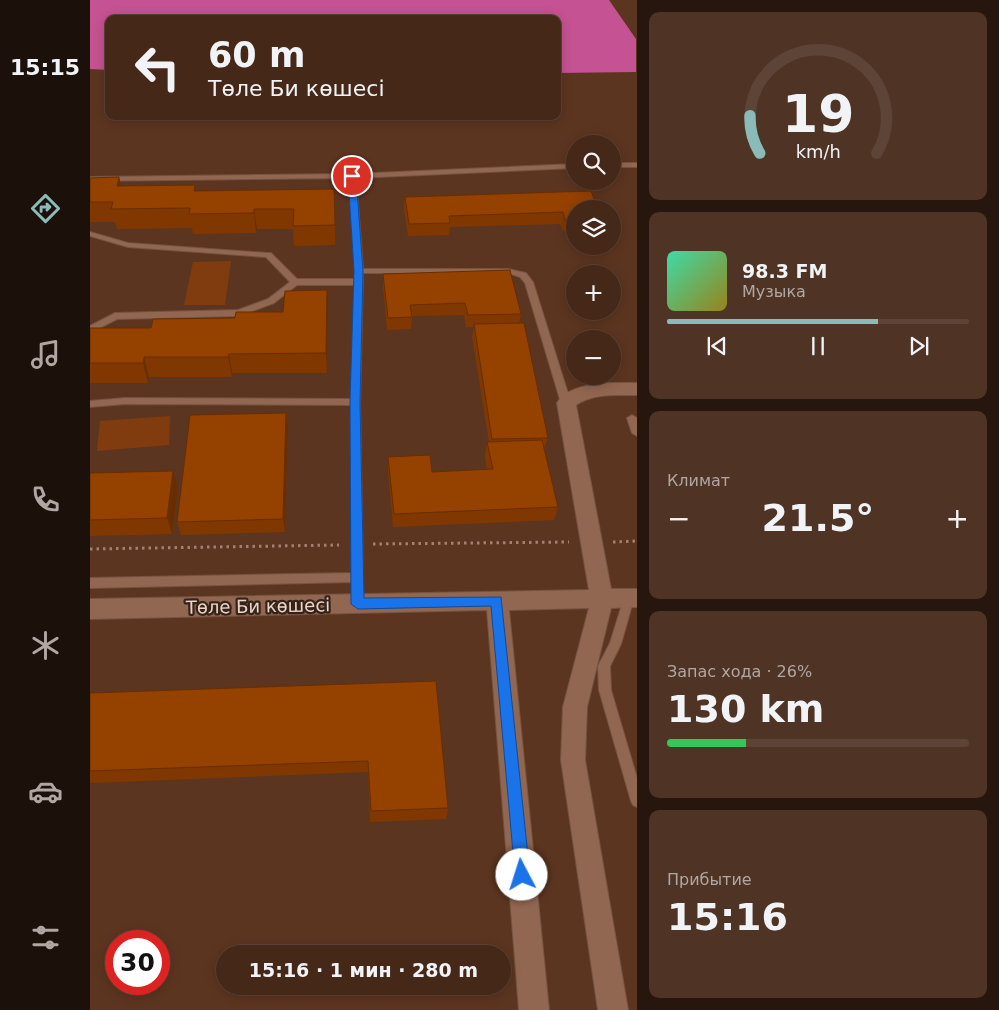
<!DOCTYPE html>
<html lang="ru">
<head>
<meta charset="utf-8">
<style>
	:root { --surface:#452818; --page:#4f3425; --text:#f1f3f6; --muted:#b0a6a2; --line:#5d4437; --accent:#8bbbb9 }
	body { margin:0; font-family:"DejaVu Sans",sans-serif; background:var(--page); color:var(--text); height:100vh; display:flex; flex-direction:column; font-size:19px; white-space:nowrap }
	* { box-sizing:border-box; margin:0 }
	p { font-size:16px; color:var(--muted) }
	.icon { flex:none; width:28px; height:28px; fill:none; stroke:currentColor; stroke-width:2; stroke-linecap:round; stroke-linejoin:round }
	.map { position:relative; flex:1; overflow:hidden }
	.sheet { display:flex; flex-direction:column; gap:12px; padding:12px; background:#26160d; width:362px }
	.sheet>* { flex:none }
	.guide { position:absolute; left:15px; top:15px; width:456px; height:105px; border-radius:10px; box-shadow:0 2px 12px #0003,0 0 0 1px var(--line); background:#452818; color:var(--text); overflow:hidden }
	.tools { position:absolute; left:476px; top:135px; display:grid; gap:10px }
	.tools a { display:grid; place-items:center; width:55px; height:55px; border-radius:50%; background:var(--surface); box-shadow:0 2px 12px #0003,0 0 0 1px var(--line); font-size:25px }
	.speed { position:absolute; left:15px; top:930px; display:flex; gap:10px; font-size:25px; font-weight:700; text-align:center }
	.speed>* { display:grid; place-content:center; width:65px; height:65px; border-radius:50%; background:var(--surface); box-shadow:0 2px 12px #0003,0 0 0 1px var(--line); line-height:1 }
	.speed .limit { border:8px solid #d22; background:#fff; color:#111 }
	.pin { position:absolute; display:grid; place-items:center; width:42px; height:42px; color:#fff; margin:-21px; border:2px solid #fff; border-radius:50%; box-shadow:0 1px 5px #0007 }
	.me { position:absolute; width:55px; margin:-28px; rotate:355deg; stroke-linejoin:round; filter:drop-shadow(0 0 4px #0008) }
	.turn { display:flex; align-items:center; gap:18px; height:105px; padding:0 20px; font-size:22px }
	.turn .icon { width:65px; height:65px; stroke-width:2.5 }
	.turn b { display:block; font-size:35px; line-height:42px }
	.big { font-size:38px; font-weight:800; line-height:1.1 }
	.sheet .widget { flex:1; display:flex; flex-direction:column; justify-content:center; gap:8px; min-width:0; padding:0 18px; border-radius:10px; background:var(--page) }
	.sheet .dial { align-items:center; gap:0 }
	.dial svg { height:130px; overflow:visible; fill:none; stroke:var(--line); stroke-width:7; stroke-linecap:round; text-anchor:middle }
	.dial text { fill:var(--text); stroke:none }
	.song { display:flex; align-items:center; gap:15px }
	.cover { width:60px; height:60px; border-radius:8px; background:linear-gradient(135deg,hsl(160 70% 55%),hsl(50 70% 35%)) }
	.played { height:5px; border-radius:2px; background:linear-gradient(90deg,var(--accent) 70%,var(--line) 70%) }
	.keys { display:flex; justify-content:space-around; direction:ltr }
	.heat { display:flex; justify-content:space-between; align-items:center; font-size:28px; direction:ltr }
	.charge { height:8px; border-radius:4px; background:linear-gradient(90deg,#34c759 26%,var(--line) 0) }
	.trip { position:absolute; left:126px; top:945px; width:295px; height:50px; border-radius:25px; background:var(--surface); box-shadow:0 2px 12px #0003,0 0 0 1px var(--line); font-weight:800; line-height:50px; text-align:center }
	main { display:flex; flex:1; min-height:0 }
	.dock { display:flex; flex-direction:column; width:90px; justify-content:space-around; align-items:center; background:#1c100a; color:var(--muted) }
	.dock .icon { width:35px; height:35px }
	.dock .selected { color:var(--accent) }
	.dock b { font-size:22px; color:var(--text) }
	.map>svg:first-child { display:block }
</style>
</head>
<body>
<main>
<nav class="dock">
<b>15:15</b>
<svg class="icon selected" aria-label="directions" viewBox="0 0 24 24"><path d="M12 3l9 9-9 9-9-9zM9 14v-3h6M13 9l2 2-2 2"/></svg>
<svg class="icon" aria-label="music" viewBox="0 0 24 24"><path d="M9 18V5l10-2v13"/><circle cx="6" cy="18" r="3"/><circle cx="16" cy="16" r="3"/></svg>
<svg class="icon" aria-label="phone" viewBox="0 0 24 24"><path d="M5 4h4l2 5-3 2q2 4 5 5l2-3 5 2v4C11 20 4 13 5 4z"/></svg>
<svg class="icon" aria-label="climate" viewBox="0 0 24 24"><path d="M12 3v18M4 7l16 10M4 17L20 7"/></svg>
<svg class="icon" aria-label="car" viewBox="0 0 24 24"><path d="M5 17H2v-5l4-1 3-4h7l3 4 3 1v5h-3M9 17h6M6 11h13"/><circle cx="7" cy="17" r="2"/><circle cx="17" cy="17" r="2"/></svg>
<svg class="icon" aria-label="filters" viewBox="0 0 24 24"><path d="M4 7h16M4 17h16"/><circle cx="9" cy="7" r="2"/><circle cx="15" cy="17" r="2"/></svg>
</nav>
<div class="map">
<svg width="547" height="1010" viewBox="0 0 547 1010">
	<rect width="100%" height="100%" fill="#5c3520"/>
	<path fill="#803c0f" d="M141,261l-6,44h-41l9,-43z
		M80,416l-1,29 -72,6 3,-30z"/>
	<path fill="#c55292" d="M0,0h519l27,39v33l-78,1v-54h-449v51l-19,-1z"/>
	<g fill="none" stroke-linecap="round" stroke-linejoin="round">
		<g stroke="#745340" stroke-width="2">
			<path id="lane" d="M522,163h25v4h-25z
				M485,164v4l-219,10 7,91h145l18,4 7,9 38,121 -5,3 -5,-3 -36,-120 -5,-6 -12,-4h-145l-3,129 3,175v27l-1,3 -4,2 -4,-2 -1,-3 -1,-22 -262,6v-10l262,-5 -1,-168 -226,-1 -35,3v-6l35,-3 226,1 4,-114h-58l-23,18 -35,13 -122,3 -27,14v-7l25,-13 123,-3 30,-11 22,-17 -24,-25 -138,-10 -38,-11v-4l38,11 140,10h3l26,26h58v-8l-6,-93 -259,3v-4l262,-3z
				M542,415l5,3v18l-5,-3 -5,-15z
				M539,593l4,2 1,3 -13,46 -11,22 1,24 26,88v29l-4,-2 -2,-4 -32,-111 -1,-24 12,-23 14,-45 1,-3z"/>
		</g>
		<g stroke="#745340" stroke-width="2">
			<path id="street" d="M519,383h28v12c-21,0 -44,-2 -61,10l35,184h26v18l-26,1 -24,99 -2,53 43,250h-30l-37,-250 2,-53 26,-99 -80,2 40,400h-30l-32,-400 -397,9v-20l499,-9 -32,-187c9,-16 35,-19 52,-20z"/>
		</g>
		<path stroke="#a28171" stroke-width="3" stroke-dasharray="2.5 4" stroke-linecap="butt" d="M523,542l24,-1
			M283,544l196,-2
			M0,549l249,-4"/>
		<use href="#lane" fill="#926751" fill-rule="evenodd"/>
		<use href="#street" fill="#926751" fill-rule="evenodd"/>
	</g>
	<path fill="#803800" d="M29,177l2,9 75,5 139,18v36l-41,1 -1,-17h-36l-1,4 -63,1 -1,-6 -75,1 -2,-7h-25v-44z
		M315,197l170,12v22h-12l-3,-7 -110,3 -1,8 -41,1 -4,-28z
		M293,274l138,40 -2,10 29,114 -4,11 14,58 -4,13 -161,7 -5,-57v-13l44,15 55,-2 -2,-14 2,-14h2l-17,-106 2,-9h-8l-2,-12 -52,1 -1,13 -24,1 -4,-44z
		M238,310l-1,63h-95v4h-83l-1,6h-58v-55h61l84,-10 48,-6z
		M196,413l2,14 -3,105 -104,3 -4,-13z
		M0,473l88,14 -6,47 -82,2z
		M346,681l12,127 -2,11 -76,3 -2,-50 -278,11v-90z"/>
	<path fill="#682e00" d="M29,177l5,20 -7,-11z
		M164,209l3,20 -1,4 -2,-20z
		M237,290l1,20 -1,63 -1,-20z
		M139,354l3,19v4l-4,-20z
		M54,357l5,20 -1,6 -5,-20z
		M196,413l2,14 -3,105 -2,-13z
		M83,471l5,16 -6,47 -5,-16z"/>
	<path fill="#954100" stroke="#682e00" d="M29,177l-2,9 78,-1 -1,6 140,-2 1,36 -42,1 1,-17h-40v4l-65,1 1,-6 -79,1 2,-7h-23v-24z
		M501,191l7,18h-23v10l-10,1 -2,-8 -114,4 1,7 -41,1 -4,-27z
		M420,270l11,44 -53,1 -3,-12 -55,2 2,12 -24,1 -5,-44z
		M237,290l-1,63 -97,1 -1,3h-84l-1,6h-53v-35h61l2,-9 82,-1 1,-6h47l2,-21z
		M434,323l24,115 -56,1 -18,-115z
		M196,413l-3,106 -106,3 13,-107z
		M452,440l16,67 -164,7 -6,-57 42,-2 2,17 61,-3 -6,-27z
		M83,471l-6,47 -77,2v-47z
		M346,681l12,127 -77,3 -3,-50 -278,10v-78z"/>
	<path fill="#1a73e8" stroke="#114b97" d="M262,173l4,3 7,95 -3,131 4,196 137,-1 29,278 -2,6 -6,2 -5,-2 -2,-6 -24,-269 -133,3 -7,-5 -1,-202 4,-131 -6,-95z"/>
	<g text-anchor="middle" dominant-baseline="central" stroke-width="4.5" stroke-linejoin="round" paint-order="stroke">
		<g font-size="18" fill="#edd4c8" stroke="#352319">
			<text transform="translate(168 606) rotate(-1)">Төле Би көшесі</text>
		</g>
	</g>
</svg>
<div class="tools">
<a><svg class="icon" aria-label="search" viewBox="0 0 24 24"><circle cx="10" cy="10" r="6"/><path d="M15 15l6 6"/></svg></a>
<a><svg class="icon" aria-label="layers" viewBox="0 0 24 24"><path d="M12 4l9 5-9 5-9-5zM3 14l9 5 9-5"/></svg></a>
<a>+</a>
<a>−</a>
</div>
<div class="speed"><div class="limit">30</div></div>
<div class="pin" style="left:262px;top:176px;background:#d93025"><svg class="icon" aria-label="arrive" viewBox="0 0 24 24"><path d="M6 21V4h12l-3 4 3 4H6"/></svg></div>
<svg class="me" style="left:432px;top:875px" viewBox="-20 -20 40 40"><circle r="19" fill="#fff"/><path d="M0-13L10 11 0 6-10 11z" fill="#1a73e8"/></svg>
<div class="trip">15:16 · 1 мин · 280 m</div>
<div class="guide">
<div class="turn"><svg class="icon" aria-label="left" viewBox="0 0 24 24"><path d="M17 20v-9H6M10 6l-5 5 5 5"/></svg><div><b>60 m</b>Төле Би көшесі</div></div>
</div>
</div>
<section class="sheet">
<div class="widget dial"><svg viewBox="0 0 100 80">
<path d="M14 69A42 42 0 1 1 86 69"/>
<path d="M14 69A42 42 0 0 1 8 46" stroke="#8bbbb9"/>
<text x="50" y="56" font-size="32" font-weight="700">19</text>
<text x="50" y="72" font-size="11">km/h</text>
</svg></div>
<div class="widget">
<div class="song"><i class="cover"></i><div><b>98.3 FM</b><p>Музыка</p></div></div>
<div class="played"></div>
<div class="keys"><svg class="icon" aria-label="previous" viewBox="0 0 24 24"><path d="M18 5L8 12l10 7zM5 5v14"/></svg><svg class="icon" aria-label="pause" viewBox="0 0 24 24"><path d="M8 5v14M16 5v14"/></svg><svg class="icon" aria-label="next" viewBox="0 0 24 24"><path d="M6 5l10 7-10 7zM19 5v14"/></svg></div>
</div>
<div class="widget"><p>Климат</p>
<div class="heat"><a>−</a><b class="big">21.5°</b><a>+</a></div>
</div>
<div class="widget"><p>Запас хода · 26%</p><b class="big">130 km</b><div class="charge"></div></div>
<div class="widget"><p>Прибытие</p><b class="big">15:16</b></div>
</section>
</main>
</body>
</html>
